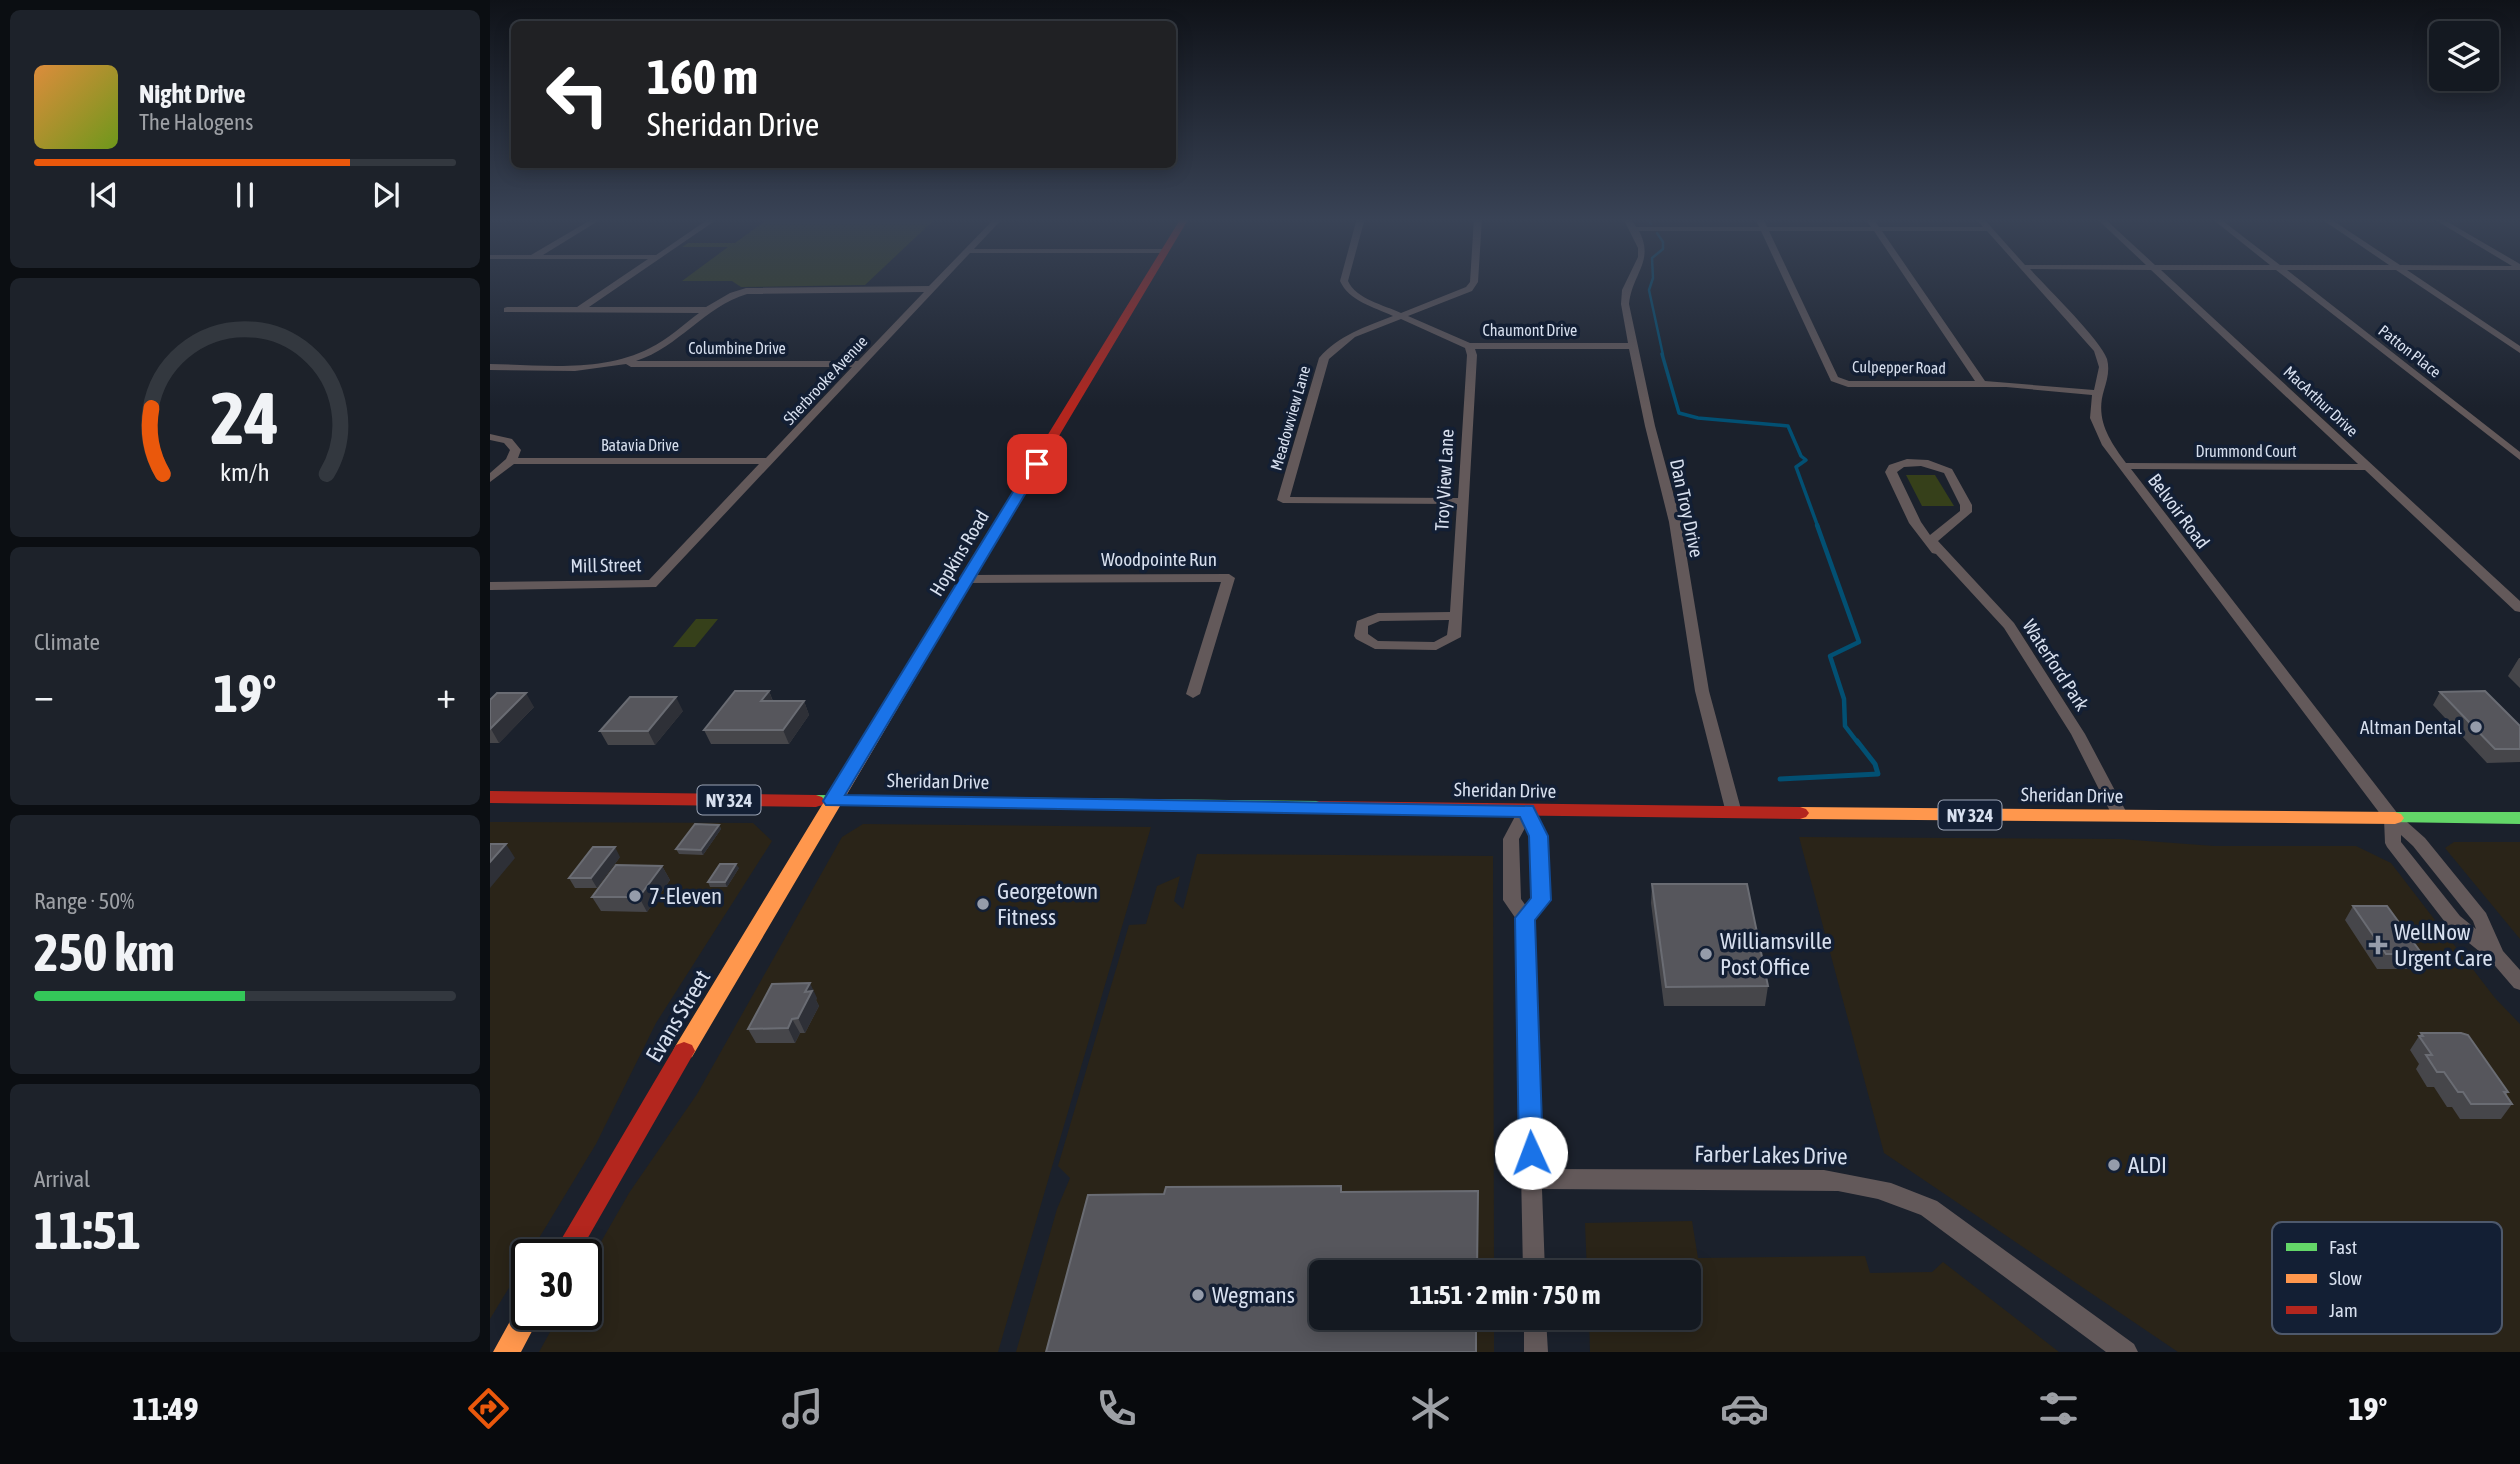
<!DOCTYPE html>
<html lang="en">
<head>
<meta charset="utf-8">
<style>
	:root { --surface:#141921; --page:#1d222a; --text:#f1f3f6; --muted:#9da0a5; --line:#33383f; --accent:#ea580c }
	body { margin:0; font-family:"Asap Condensed",sans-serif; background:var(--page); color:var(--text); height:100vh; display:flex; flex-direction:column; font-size:26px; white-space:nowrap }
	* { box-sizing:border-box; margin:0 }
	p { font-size:23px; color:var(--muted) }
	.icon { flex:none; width:38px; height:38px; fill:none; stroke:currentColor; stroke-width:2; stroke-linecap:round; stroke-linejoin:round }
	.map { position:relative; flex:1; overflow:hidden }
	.details { display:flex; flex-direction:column; gap:10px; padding:10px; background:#0b0e12; width:490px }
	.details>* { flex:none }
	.banner { position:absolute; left:21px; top:21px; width:665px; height:147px; border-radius:10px; box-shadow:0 4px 18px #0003,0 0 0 2px var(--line); background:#202124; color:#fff; overflow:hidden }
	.controls { position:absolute; left:1939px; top:21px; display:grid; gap:14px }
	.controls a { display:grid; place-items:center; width:70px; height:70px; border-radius:10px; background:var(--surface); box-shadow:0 4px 18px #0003,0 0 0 2px var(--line); font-size:35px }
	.speed { position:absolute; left:21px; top:1239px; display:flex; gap:14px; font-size:35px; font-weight:700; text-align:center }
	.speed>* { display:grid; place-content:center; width:91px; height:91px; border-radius:50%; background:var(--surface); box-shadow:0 4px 18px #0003,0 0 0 2px var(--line); line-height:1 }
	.speed .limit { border:4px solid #111; border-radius:10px; background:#fff; color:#111 }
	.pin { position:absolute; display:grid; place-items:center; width:60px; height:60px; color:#fff; margin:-30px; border-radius:14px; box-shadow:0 4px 10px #0006 }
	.me { position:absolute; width:77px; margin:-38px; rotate:358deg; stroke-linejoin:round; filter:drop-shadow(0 0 5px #0008) }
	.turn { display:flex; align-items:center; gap:24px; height:147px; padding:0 21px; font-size:32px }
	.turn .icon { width:91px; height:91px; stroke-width:2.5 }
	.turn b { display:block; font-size:49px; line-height:60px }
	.big { font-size:52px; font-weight:700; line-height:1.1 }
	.details .tile { flex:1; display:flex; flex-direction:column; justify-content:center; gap:10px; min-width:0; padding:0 24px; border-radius:10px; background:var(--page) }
	.details .dial { align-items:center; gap:0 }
	.dial svg { height:182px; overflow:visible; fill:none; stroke:var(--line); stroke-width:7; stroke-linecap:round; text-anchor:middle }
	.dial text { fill:var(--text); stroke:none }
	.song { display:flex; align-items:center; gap:21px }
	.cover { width:84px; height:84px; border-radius:10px; background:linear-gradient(135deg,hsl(30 70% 55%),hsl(80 70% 35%)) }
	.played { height:7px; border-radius:4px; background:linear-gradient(90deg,var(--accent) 75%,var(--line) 75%) }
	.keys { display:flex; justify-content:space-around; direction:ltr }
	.heat { display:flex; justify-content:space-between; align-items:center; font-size:38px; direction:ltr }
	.charge { height:10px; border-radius:5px; background:linear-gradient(90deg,#34c759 50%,var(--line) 0) }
	.trip { position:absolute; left:819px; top:1260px; width:392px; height:70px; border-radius:10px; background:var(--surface); box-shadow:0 4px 18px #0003,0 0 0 2px var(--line); font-weight:700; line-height:70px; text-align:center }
	.tab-bar { display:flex; height:112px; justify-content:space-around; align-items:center; background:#080a0d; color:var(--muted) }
	.tab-bar .icon { width:49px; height:49px }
	.tab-bar .selected { color:var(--accent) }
	.tab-bar b { font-size:32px; color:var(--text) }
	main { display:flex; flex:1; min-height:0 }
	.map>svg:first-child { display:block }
</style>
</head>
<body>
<main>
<section class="details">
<div class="tile">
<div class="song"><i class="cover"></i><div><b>Night Drive</b><p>The Halogens</p></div></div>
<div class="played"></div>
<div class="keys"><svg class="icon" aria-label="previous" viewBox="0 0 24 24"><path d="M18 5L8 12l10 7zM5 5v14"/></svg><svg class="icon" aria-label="pause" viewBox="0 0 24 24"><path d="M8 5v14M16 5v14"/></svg><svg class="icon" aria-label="next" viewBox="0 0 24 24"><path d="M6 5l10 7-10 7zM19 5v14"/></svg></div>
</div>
<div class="tile dial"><svg viewBox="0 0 100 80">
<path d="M14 69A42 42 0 1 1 86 69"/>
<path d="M14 69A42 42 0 0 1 9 40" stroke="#ea580c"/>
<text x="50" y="56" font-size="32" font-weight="700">24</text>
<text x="50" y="72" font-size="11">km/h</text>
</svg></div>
<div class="tile"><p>Climate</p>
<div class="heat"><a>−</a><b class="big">19°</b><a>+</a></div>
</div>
<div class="tile"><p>Range · 50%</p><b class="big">250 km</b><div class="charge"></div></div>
<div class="tile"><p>Arrival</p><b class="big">11:51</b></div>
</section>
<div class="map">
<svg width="2030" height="1352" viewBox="0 0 2030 1352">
	<rect width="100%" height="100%" fill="#1b212c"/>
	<path fill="#2a2418" d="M0,822l263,1 19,18 -116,182 -60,121 -106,175z
		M373,824l288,3 -153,525h-459l21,-38h26v-46l43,-75 68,-99 145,-257z
		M1309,837l321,2 94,7h142l35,17 104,135 25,26v328h-342l-294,-199z
		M1964,842h66v97l-75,-91z
		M707,854l296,2 1,416h-173v46h173v34h-478l41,-143 13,-31 -12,-12 71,-241 17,-1 11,-38 23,-10 -6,25 9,8z
		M1202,1221l6,37 167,-2 5,17 62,-1 11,-10 116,90h-469l-1,-34h100v-46h-102l-2,-49z"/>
	<path fill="#36401a" d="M279,218h167l-71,67 -124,2 -9,-6h-50l46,-34h-46l6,-4h47z
		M1416,475h29l19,31h-32z
		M206,619h22l-23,28h-22z"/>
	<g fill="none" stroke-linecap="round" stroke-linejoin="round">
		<path stroke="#025073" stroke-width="2.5" d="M1158,218l3,6
			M1167,233l6,9v7l-11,9 1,20 -4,12 14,65"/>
		<path stroke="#025073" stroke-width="3.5" d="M1172,354l17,59 19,5 90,8 13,30 5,4 -10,7 22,60"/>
		<path stroke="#025073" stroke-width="4.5" d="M1327,525l42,117 -29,14 14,43 1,27 13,17"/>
		<path stroke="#025073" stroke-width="5" d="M1290,779l98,-5 -3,-10 -18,-23"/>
		<path fill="#63595a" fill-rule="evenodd" d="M104,218h9l-60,37h113l54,-37h9l-130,89h117l24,-14 16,-5 183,-2 66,-68h8l-29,31h191l4,2 -4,2h-195l-314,334 -166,3v-8l159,-2 110,-116h-245l-24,18v-9l16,-14 4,-9 -6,-7 -14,-3v-6l22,5 9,11 -3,8h248l86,-91h-221l-5,-3 -51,7 -85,-1v-6c53,1 111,9 160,-16 18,-9 33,-23 49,-35l-195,-1v-4l3,-1h70l71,-48h-158v-4h41zM434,292l-66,69h-222c43,-14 68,-54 111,-67z
			M867,218h8l-17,63c8,18 36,24 53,32l65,-26 4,-5 4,-64h8l-4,64 -6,9 -64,25 62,27h158l-7,-39 1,-14 16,-33v-9l-15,-30h8l5,9h123l-4,-9h8l4,9h104l-6,-9h8l6,9h104l-8,-9h8l42,47h121l-50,-47h8l51,47h115l-59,-47h8l61,47h109l-69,-47h9l71,47 112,1 -80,-48h9l79,46v6h-113l113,76v7l-124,-83h-109l233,182v8l-244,-190h-115l359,331v11l-5,-1 -150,-141 -234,-1 267,345 27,24 61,75 17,38 17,19v20l-6,-2 -24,-28 -42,-34 -61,-79 -2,-4 -1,-24 -282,-374 -12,-27 2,-23 -86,-8h-158l-17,-6 -70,-150h-122c16,30 -7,43 -10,73l26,122 26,96 28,169 33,122 -2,4h-12l-2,-4 -31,-122 -26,-169 -24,-96 -16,-77h-154l2,6 -16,282 -25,13 -61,-1 -19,-10 -2,-3 3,-15 21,-8 72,-1 7,-108 -174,-1 -6,-3 42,-142c20,-23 46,-31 74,-42 -19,-9 -44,-15 -53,-35zM1279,231h105l101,150h-126l-11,-4zM1392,231h105l107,120 5,16 -5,23 -109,-9zM1540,269l121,1 207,194 -232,-1c-17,-23 -31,-44 -22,-73 3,-10 6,-20 3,-31 -7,-20 -60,-71 -77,-90zM911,319l64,29 2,7 -9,143 -168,-1 39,-138 26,-22zM959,620l-2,15 -13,7 -56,-1 -10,-7v-8l12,-5zM1911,835l12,11 60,75 3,8 -16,-13 -59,-74z
			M1417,459l21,1 24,9 20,36v7l-34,29 76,82 71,111 44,83 -2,4h-12l-44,-87 -67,-106 -68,-74 -4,-1 -23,-30 -24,-51 4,-7zM1431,466l23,7 16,32v6l-30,24 -9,-13 -24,-50 7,-5z
			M739,574l6,4 -35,116 -7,4 -7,-4 35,-112 -254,1 -6,-4 6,-4z
			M1036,806l6,1 15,29 3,64 -16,20 8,249 282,1 67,13 46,18 197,143 4,8h-32l-185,-137 -43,-16 -40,-8 -296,-2 3,83h-22l-7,-353 -13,-19v-61l17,-32zM1036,826l5,10 1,62 -6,8 -5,-7 -2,-60z
			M1034,1318h22l2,34h-24z"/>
		<path fill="#63d668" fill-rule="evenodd" d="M326,795l503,6 6,2 3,4 -3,4 -6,2 -509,-8 -3,-4 3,-4z
			M1905,812h125v12l-131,-2 -3,-4 3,-4z"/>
		<path fill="#ff974d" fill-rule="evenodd" d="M491,551l7,4 -296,502 -8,3 -8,-3 -3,-6 3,-6 298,-490z
			M1310,807l595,5 6,2 3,4 -3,4 -6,2 -595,-5 -6,-2 -3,-4 3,-4z
			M37,1302v12h14l-20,38h-28l26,-47z"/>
		<path fill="#b3261e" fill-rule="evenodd" d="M691,218h8l-201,337 -2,3h-10l-2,-3z
			M0,791l326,4 6,2 3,4 -3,4 -6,2 -326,-4z
			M829,801l481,6 6,2 3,4 -3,4 -6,2 -481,-6 -6,-2 -3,-4 3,-4z
			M194,1042l8,3 3,6 -117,204h-26l124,-210z"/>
	</g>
	<path fill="#46464a" d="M2029,658h1v30l-12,-12z
		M279,691l4,10h31l5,14 -20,29h-78l-7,-14z
		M1950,692l80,34v36l-33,1 -54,-58z
		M0,700l44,7 -35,36h-9z
		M193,711l-28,34h-47l-8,-14z
		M229,825l2,4 -18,26 -24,-1 -3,-5z
		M130,857l-23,31h-22l-6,-10z
		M172,866l8,14 -23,32 -46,-1 -9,-14z
		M249,868l-12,19h-17l-2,-5z
		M1162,884l116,102 -3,20h-101l-13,-103z
		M1863,906l69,48 -9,15h-36l-32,-49z
		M327,998l-1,2 3,6 -14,27h-5l-5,10h-39l-8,-14z
		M1931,1033l87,59 -2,3 6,9 -11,15h-41l-8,-12h-5l-13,-20h-7l-11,-18 3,-5 -9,-14z"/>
	<path fill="#2e3037" d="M279,691l5,14 -13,-4z
		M36,693l8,14 -35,36 -8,-14z
		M186,697l7,14 -28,34 -7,-14z
		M314,701l5,14 -20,29 -6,-14z
		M229,825l2,4 -18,26 -2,-5z
		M16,844l9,14 -25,30v-26z
		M125,847l5,10 -23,31 -6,-10z
		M246,864l3,4 -12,19 -2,-5z
		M172,866l8,14 -23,32 -8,-15z
		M320,983l7,15 -1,2 3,6 -14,27 -7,-15 7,-26z
		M302,1019l8,14 -5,10 -7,-15z"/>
	<path fill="#56565c" stroke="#6a6c73" stroke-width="2" d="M245,691h34l-8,10h43l-21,29h-79z
		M1995,691l35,35v23h-25l-55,-57z
		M7,693h29l-36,36v-29z
		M140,697h46l-28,34h-48z
		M205,824l24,1 -18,25 -25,-1z
		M0,844h16l-16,18z
		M103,847h22l-24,31h-22z
		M230,864h16l-11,18h-17z
		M126,865l46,1 -23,31h-47z
		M1162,884h95l21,102 -102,1z
		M1863,906h34l35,48h-36z
		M320,983l-5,9 7,-1 -14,27 -6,1 -4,9 -40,1 24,-45z
		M1931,1033h40l7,2 40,57h-4l8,12h-41l-8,-12h-5l-14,-20h-7l-11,-17h6l-13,-19h4z
		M851,1186v6l137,-1 -1,81h-156v46h155v34h-430l42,-157 76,-1 2,-7z"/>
	<linearGradient id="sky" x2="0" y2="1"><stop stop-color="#0f1218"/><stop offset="0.54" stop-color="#394356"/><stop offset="1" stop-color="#394356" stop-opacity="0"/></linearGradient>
	<rect width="2030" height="407" fill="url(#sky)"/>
	<path fill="#1a73e8" stroke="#114b97" stroke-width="2" d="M547,460l6,4 -198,331 688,11 15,30 3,64 -16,20 8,233 -4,7 -8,4 -8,-4 -4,-7 -4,-235 16,-20 -2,-62 -9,-19 -694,-12 -3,-4 207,-337z"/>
	<g fill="#959caa" stroke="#131f34" stroke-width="2.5">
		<circle cx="1986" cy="727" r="7"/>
		<circle cx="145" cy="896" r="7"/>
		<circle cx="493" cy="904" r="7"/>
		<path d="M1884.5 934.5h7v7h7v7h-7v7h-7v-7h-7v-7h7z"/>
		<circle cx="1216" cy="954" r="7"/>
		<circle cx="1624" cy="1165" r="7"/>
		<circle cx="708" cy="1295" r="7"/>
	</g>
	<g text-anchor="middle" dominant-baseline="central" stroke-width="7" stroke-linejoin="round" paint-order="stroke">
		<g font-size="16" fill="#d7dfee" stroke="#131f34">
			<text x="1040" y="330">Chaumont Drive</text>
			<text x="247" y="348">Columbine Drive</text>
			<text transform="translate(1920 351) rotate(38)">Patton Place</text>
			<text transform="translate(1409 367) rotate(1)">Culpepper Road</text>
			<text transform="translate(335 380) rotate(-47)">Sherbrooke Avenue</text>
			<text transform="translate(1831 401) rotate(43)">MacArthur Drive</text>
			<text transform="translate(800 418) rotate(-74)">Meadowview Lane</text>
			<text x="150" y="445">Batavia Drive</text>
			<text x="1756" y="451">Drummond Court</text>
		</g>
		<g fill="#131f34" stroke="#9ca5b6" stroke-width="2">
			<rect x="207.5" y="785.5" width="63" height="29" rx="5"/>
			<rect x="1448.5" y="800.5" width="63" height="29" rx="5"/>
		</g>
		<g font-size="18" font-weight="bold" fill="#d7dfee">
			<text x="239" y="800">NY 324</text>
			<text x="1480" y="815">NY 324</text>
		</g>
		<g font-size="19" fill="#d7dfee" stroke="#131f34">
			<text transform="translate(954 480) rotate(-87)">Troy View Lane</text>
			<text transform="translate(1197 508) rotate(78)">Dan Troy Drive</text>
			<text transform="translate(1689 511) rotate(53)">Belvoir Road</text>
			<text transform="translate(469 553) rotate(-59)">Hopkins Road</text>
			<text x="669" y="559">Woodpointe Run</text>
			<text transform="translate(116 565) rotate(-1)">Mill Street</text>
			<text transform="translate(1566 665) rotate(57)">Waterford Park</text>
			<text transform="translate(448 781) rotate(1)">Sheridan Drive</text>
			<text transform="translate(1015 790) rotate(1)">Sheridan Drive</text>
			<text transform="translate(1582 795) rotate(1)">Sheridan Drive</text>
		</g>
		<g font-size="19" fill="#d7dfee" stroke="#131f34" text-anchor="end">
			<text x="1972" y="727">Altman Dental</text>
		</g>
		<g font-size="23" fill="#d7dfee" stroke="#131f34" text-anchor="start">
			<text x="507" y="891">Georgetown<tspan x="507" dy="26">Fitness</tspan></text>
			<text x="159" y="896">7-Eleven</text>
			<text x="1904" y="932">WellNow<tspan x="1904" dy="26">Urgent Care</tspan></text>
			<text x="1230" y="941">Williamsville<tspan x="1230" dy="26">Post Office</tspan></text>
			<text x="1638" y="1165">ALDI</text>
			<text x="722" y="1295">Wegmans</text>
		</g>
		<g font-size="23" fill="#d7dfee" stroke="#131f34">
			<text transform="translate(188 1016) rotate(-59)">Evans Street</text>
			<text transform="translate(1281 1155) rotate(1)">Farber Lakes Drive</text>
		</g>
	</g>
	<rect x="1782" y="1222" width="230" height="112" rx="10" fill="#131f34" stroke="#4e596c" stroke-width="2"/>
	<rect x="1796" y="1243" width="31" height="8" fill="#63d668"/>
	<rect x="1796" y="1274" width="31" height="9" fill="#ff974d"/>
	<rect x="1796" y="1306" width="31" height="8" fill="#b3261e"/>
	<g font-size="19" fill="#d7dfee">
		<text x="1839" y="1254">Fast</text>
		<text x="1839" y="1285">Slow</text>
		<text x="1839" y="1317">Jam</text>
	</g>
</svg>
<div class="controls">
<a><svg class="icon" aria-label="layers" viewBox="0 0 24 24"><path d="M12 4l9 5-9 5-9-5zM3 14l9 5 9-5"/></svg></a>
</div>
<div class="speed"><div class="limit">30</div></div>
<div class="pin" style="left:547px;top:464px;background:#d93025"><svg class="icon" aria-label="arrive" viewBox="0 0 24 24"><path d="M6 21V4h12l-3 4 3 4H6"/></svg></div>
<svg class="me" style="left:1041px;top:1153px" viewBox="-20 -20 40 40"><circle r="19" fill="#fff"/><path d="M0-13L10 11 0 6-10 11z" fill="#1a73e8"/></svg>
<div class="trip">11:51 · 2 min · 750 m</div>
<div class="banner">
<div class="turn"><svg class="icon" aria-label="left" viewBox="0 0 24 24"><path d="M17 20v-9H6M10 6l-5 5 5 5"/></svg><div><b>160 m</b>Sheridan Drive</div></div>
</div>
</div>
</main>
<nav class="tab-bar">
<b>11:49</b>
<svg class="icon selected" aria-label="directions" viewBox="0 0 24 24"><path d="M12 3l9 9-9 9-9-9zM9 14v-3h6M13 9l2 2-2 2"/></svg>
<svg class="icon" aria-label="music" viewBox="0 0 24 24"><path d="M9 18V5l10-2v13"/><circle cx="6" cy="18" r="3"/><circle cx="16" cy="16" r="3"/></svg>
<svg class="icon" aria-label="phone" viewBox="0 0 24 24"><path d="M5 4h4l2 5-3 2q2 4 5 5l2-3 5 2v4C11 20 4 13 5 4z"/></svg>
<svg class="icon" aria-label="climate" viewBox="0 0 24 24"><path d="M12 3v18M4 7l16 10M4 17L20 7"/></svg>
<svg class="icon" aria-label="car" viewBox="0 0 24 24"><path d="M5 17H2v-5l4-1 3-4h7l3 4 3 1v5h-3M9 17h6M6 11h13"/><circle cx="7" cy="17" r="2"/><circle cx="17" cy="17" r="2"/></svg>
<svg class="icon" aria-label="filters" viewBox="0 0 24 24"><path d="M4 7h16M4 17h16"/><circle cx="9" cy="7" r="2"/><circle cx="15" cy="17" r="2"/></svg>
<b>19°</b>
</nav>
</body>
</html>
